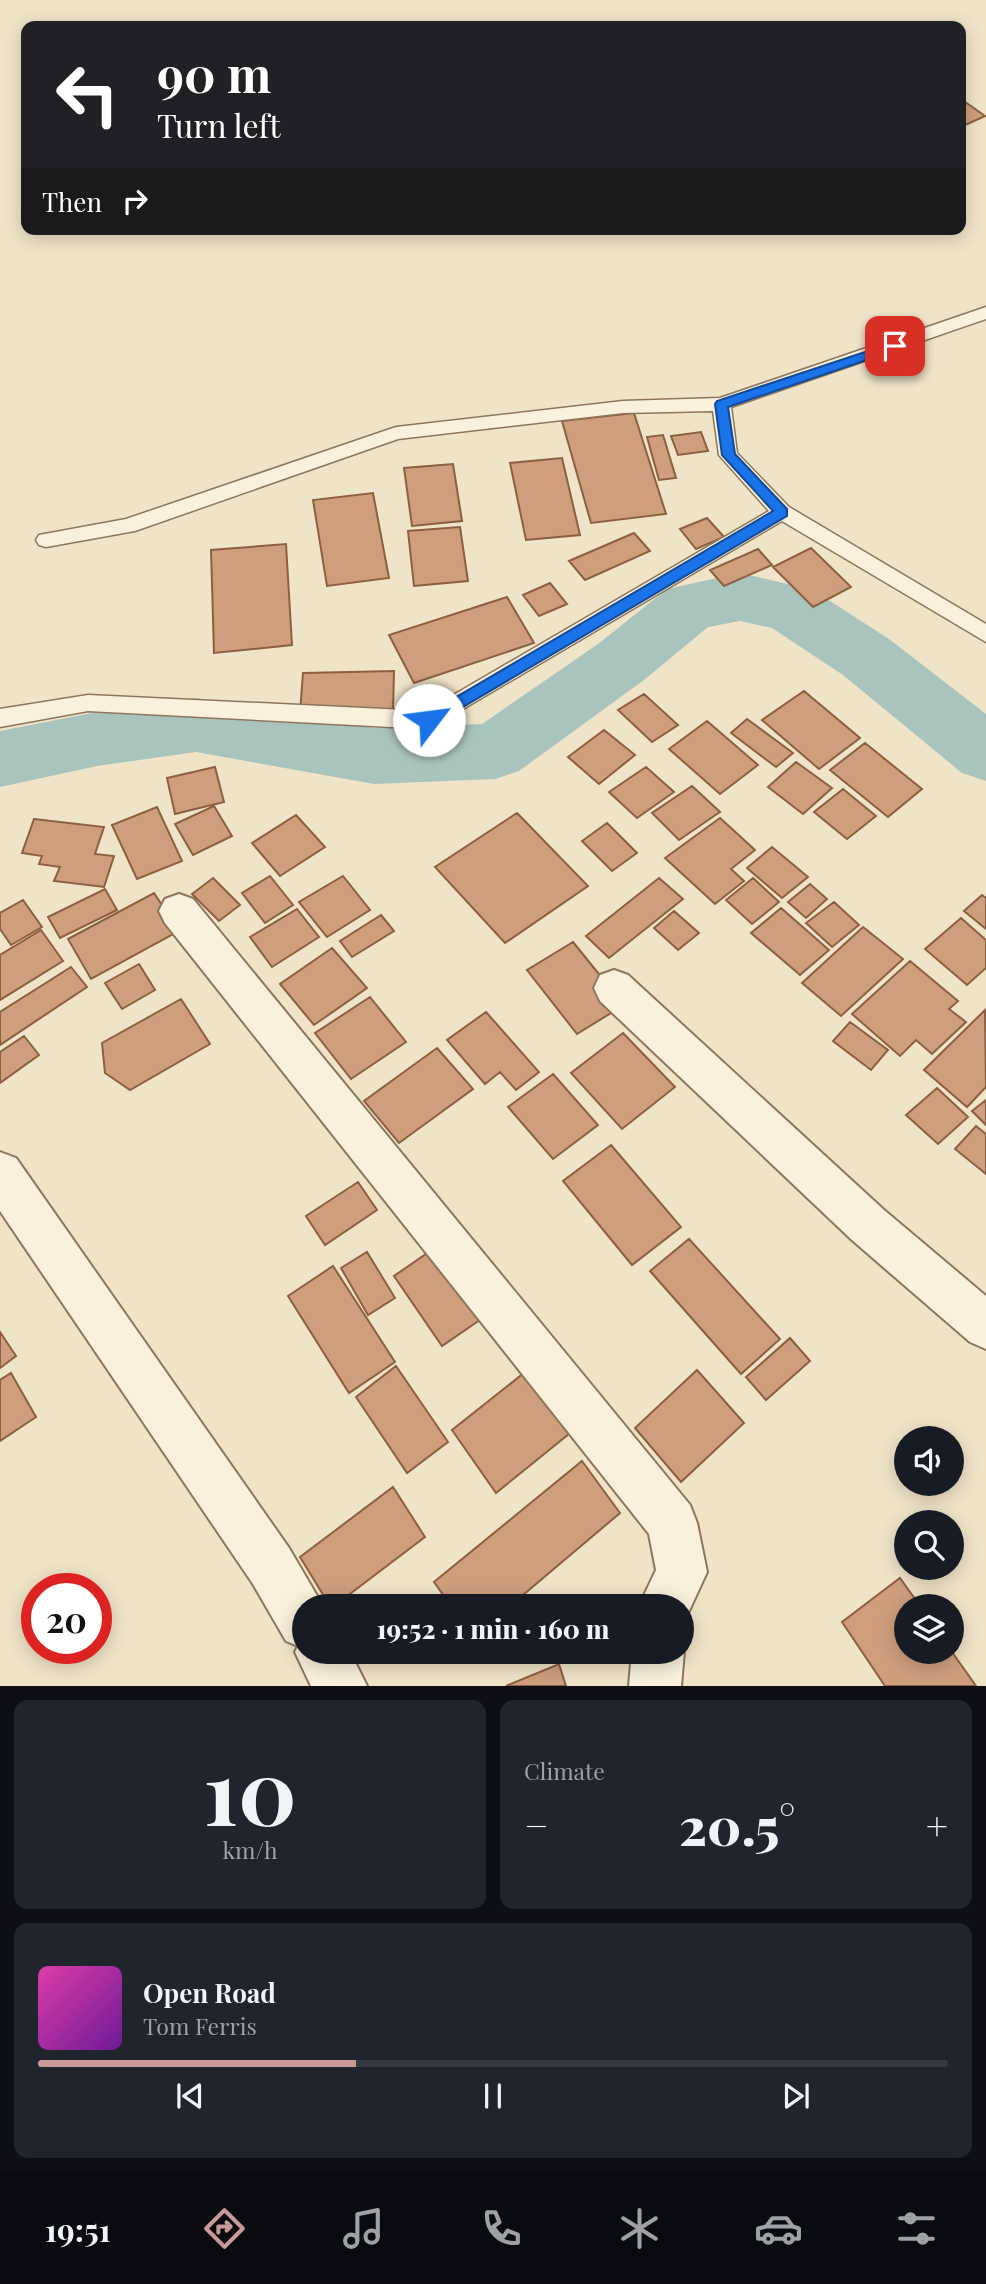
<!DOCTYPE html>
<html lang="en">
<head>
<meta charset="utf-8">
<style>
	:root { --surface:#171b24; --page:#20242c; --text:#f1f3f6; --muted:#9ea1a6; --line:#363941; --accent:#cc999b }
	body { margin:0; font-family:"Playfair Display",serif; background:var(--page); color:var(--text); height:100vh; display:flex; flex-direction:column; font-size:26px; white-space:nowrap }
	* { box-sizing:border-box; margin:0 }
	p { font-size:23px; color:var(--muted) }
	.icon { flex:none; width:38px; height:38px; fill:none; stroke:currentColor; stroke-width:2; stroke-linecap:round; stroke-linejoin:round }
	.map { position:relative; height:1686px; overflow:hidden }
	.panel { display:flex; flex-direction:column; gap:14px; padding:14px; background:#0d0f14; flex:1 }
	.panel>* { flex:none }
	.hud { position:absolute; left:21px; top:21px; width:945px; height:214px; border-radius:14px; box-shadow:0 4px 18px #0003; background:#202124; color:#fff; overflow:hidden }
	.fabs { position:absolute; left:894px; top:1426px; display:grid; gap:14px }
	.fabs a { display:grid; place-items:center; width:70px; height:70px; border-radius:50%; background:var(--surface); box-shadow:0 4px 18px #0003; font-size:35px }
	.speed { position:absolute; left:21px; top:1573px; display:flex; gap:14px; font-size:35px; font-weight:700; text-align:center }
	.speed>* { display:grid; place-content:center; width:91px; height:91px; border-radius:50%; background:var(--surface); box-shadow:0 4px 18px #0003; line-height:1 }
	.speed .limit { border:10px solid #d22; background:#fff; color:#111 }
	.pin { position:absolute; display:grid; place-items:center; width:60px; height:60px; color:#fff; margin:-30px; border-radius:14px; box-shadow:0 4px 10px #0006 }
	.me { position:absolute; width:77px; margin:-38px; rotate:60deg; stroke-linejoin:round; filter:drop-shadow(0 0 5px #0008) }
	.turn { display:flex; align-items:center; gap:24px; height:147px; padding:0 21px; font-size:32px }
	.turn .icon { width:91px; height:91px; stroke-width:2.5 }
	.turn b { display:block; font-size:49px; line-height:60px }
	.then { display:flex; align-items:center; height:66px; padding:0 21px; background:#0003; gap:14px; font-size:26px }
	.big { font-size:52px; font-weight:800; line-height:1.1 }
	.panel .widget { flex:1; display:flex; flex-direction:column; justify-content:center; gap:10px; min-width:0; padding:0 24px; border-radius:14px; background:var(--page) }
	.panel .dial { align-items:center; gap:0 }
	.dial b { font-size:91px; line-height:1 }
	.song { display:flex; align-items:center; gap:21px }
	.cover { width:84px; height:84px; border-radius:10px; background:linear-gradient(135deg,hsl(320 70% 55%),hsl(280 70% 35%)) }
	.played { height:7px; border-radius:4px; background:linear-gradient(90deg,var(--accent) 35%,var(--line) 35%) }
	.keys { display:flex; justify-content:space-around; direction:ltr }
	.heat { display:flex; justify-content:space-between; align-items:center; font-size:38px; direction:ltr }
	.panel .tiles { flex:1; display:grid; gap:14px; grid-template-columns:1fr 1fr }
	.widget:last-child { grid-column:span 2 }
	.trip { position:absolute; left:292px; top:1594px; width:402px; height:70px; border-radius:35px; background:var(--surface); box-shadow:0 4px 18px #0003; font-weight:800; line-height:70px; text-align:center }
	.dock { display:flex; height:112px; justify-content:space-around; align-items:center; background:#090b0e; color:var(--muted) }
	.dock .icon { width:49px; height:49px }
	.dock .selected { color:var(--accent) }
	.dock b { font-size:32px; color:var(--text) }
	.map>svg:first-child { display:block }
</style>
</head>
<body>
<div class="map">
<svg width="986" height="1686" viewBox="0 0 986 1686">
	<rect width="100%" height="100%" fill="#f0e4c8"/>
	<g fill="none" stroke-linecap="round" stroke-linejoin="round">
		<path fill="#a9c4bc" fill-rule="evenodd" d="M740,573l73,17 76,49 97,75v67l-24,-8 -119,-98 -71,-47 -32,-7 -32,6 -64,53 -125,91 -24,8 -121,5 -178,-32 -99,14 -97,21v-56l97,-19 99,-14 178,30 108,-4 116,-80 69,-55z"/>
	</g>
	<path fill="#cf9f7d" stroke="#8d5f41" stroke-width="2" d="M961,99l24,17 -24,11z
		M634,413l32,101 -75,9 -29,-102z
		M701,432l7,19 -30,4 -7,-19z
		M663,435l13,43 -17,2 -12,-43z
		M562,458l18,77 -54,5 -16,-77z
		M453,464l9,57 -50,5 -8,-58z
		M373,493l16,85 -62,8 -14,-86z
		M707,518l17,19 -28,12 -16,-20z
		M460,527l8,54 -54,5 -6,-55z
		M634,533l16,18 -65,29 -16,-19z
		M286,544l6,101 -78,8 -3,-103z
		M811,548l40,39 -38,20 -40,-40z
		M758,549l14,16 -48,21 -14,-16z
		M550,583l17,21 -28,12 -16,-21z
		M507,597l27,46 -120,40 -25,-48z
		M394,671l-1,41 -93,1 3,-40z
		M804,691l56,47 -41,31 -57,-49z
		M644,694l34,31 -26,17 -34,-32z
		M747,719l46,34 -17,14 -45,-34z
		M707,721l51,44 -38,29 -51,-45z
		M604,730l31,25 -36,29 -31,-27z
		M865,743l57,46 -34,28 -58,-47z
		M796,762l36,26 -29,26 -35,-27z
		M215,767l9,35 -49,12 -8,-36z
		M646,767l28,25 -37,26 -28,-26z
		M692,786l28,26 -41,28 -27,-27z
		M843,789l33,27 -29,23 -33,-27z
		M214,806l18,30 -39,19 -18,-31z
		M157,807l25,54 -45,18 -25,-54z
		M517,813l71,73 -83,57 -70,-76z
		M296,815l29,32 -45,29 -28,-33z
		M720,818l35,32 -24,19 13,12 -29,23 -50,-46z
		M34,819l70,8 -9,27 19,2 -10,31 -50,-6 6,-14 -21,-3 3,-8 -20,-3z
		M607,823l30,30 -25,18 -30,-30z
		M772,847l36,30 -26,21 -35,-30z
		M270,876l23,29 -28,18 -23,-30z
		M343,876l27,34 -43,27 -28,-35z
		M213,878l27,27 -21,16 -27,-27z
		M659,878l24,21 -74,59 -23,-22z
		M753,878l26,24 -27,22 -26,-24z
		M810,884l17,15 -21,19 -18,-16z
		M105,889l12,21 -57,28 -12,-21z
		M154,893l25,38 -88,48 -23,-40z
		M982,895l4,3v31l-22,-18z
		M23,900l19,27 -31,18 -11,-16v-16z
		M834,902l25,23 -27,22 -26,-24z
		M781,908l48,42 -29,25 -49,-42z
		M297,909l22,28 -47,30 -22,-30z
		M674,911l25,22 -21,17 -24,-22z
		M381,915l13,16 -42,26 -12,-16z
		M961,918l25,22v28l-19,17 -42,-36z
		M863,927l40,32 -62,57 -39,-33z
		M41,930l22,31 -63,39v-45z
		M573,942l51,63 -47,29 -50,-64z
		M332,948l35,40 -53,37 -34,-41z
		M910,961l48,40 -9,8 17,13 -34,32 -16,-14 -16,16 -48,-42z
		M139,964l16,26 -33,19 -17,-26z
		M71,967l16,20 -87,58v-33z
		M370,997l36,45 -55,37 -36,-46z
		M181,999l29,45 -80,46 -25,-17 -3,-30z
		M985,1010l1,77 -19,20 -43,-37z
		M486,1012l53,60 -23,18 -16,-18 -15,12 -38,-44z
		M850,1022l38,28 -17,20 -38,-29z
		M623,1033l52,54 -53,42 -51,-56z
		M24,1036l15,19 -39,28v-31z
		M437,1048l36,41 -74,54 -35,-42z
		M553,1074l45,51 -45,34 -45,-52z
		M937,1088l31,29 -30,27 -32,-29z
		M986,1100v25l-14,-14z
		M976,1126l10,8v40l-31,-25z
		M611,1145l70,82 -49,38 -69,-84z
		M358,1182l19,28 -52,35 -19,-29z
		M689,1239l91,100 -39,35 -91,-103z
		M439,1245l48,70 -45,31 -48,-70z
		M367,1252l28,46 -27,17 -27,-47z
		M333,1266l62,96 -46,31 -61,-97z
		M0,1332l16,24 -16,12z
		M790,1338l20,23 -44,39 -20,-23z
		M534,1365l46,60 -84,68 -44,-63z
		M396,1366l52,76 -41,31 -51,-76z
		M697,1370l47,53 -63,59 -46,-54z
		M11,1373l25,44 -36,24v-61z
		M582,1461l38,52 -110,93h-59l-17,-24z
		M393,1487l32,50 -91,69h-4l-30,-49z
		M900,1578l20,28h-14v46h46l24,34h-91l-43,-64z
		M559,1664l7,22h-60z"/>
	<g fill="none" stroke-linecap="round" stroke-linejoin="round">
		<g stroke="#8d765c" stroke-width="3">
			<path id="lane" d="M986,307v12l-255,88 6,46 52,54 197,117v18l-204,-121 -353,208 -341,-18 -88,16v-18l88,-14 338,16 343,-200 -50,-56 -6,-44 -90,2 -225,26 -263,92 -89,16 -7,-2 -3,-5 3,-5 87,-16 270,-92 227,-26 97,-3z"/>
		</g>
		<g stroke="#8d765c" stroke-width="4">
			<path id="street" d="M179,894l14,5 497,606 7,18 10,49 -24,52 -1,-18h-43l17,-36 -7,-36 -484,-611 -6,-12 6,-12z
				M614,970l14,5 256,235 102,86v53l-16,-7 -118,-102 -252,-239 -6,-13 6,-13z
				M0,1152l16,6 273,390 34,58h-19v46h46l17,34h-56l-16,-34 3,-6 -12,-5 -33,-57 -253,-373z
				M682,1649l2,3 -3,34h-52l3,-34h50z"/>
		</g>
		<use href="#lane" fill="#faf1dc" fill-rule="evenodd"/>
		<use href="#street" fill="#faf1dc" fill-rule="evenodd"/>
	</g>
	<path fill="#1a73e8" stroke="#114b97" stroke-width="2" d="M895,342l4,1v6l-171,58 7,47 52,55v7l-353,208h-10l-2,-4 2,-4 349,-205 -51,-56 -7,-51 2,-3z"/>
</svg>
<div class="fabs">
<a><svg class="icon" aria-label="sound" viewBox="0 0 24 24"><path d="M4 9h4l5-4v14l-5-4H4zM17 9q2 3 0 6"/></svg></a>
<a><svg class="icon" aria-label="search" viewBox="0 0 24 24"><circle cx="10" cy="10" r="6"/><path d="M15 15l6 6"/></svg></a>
<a><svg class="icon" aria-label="layers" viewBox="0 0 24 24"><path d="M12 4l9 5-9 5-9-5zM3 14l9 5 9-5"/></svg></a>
</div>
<div class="speed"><div class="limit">20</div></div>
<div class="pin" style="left:895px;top:346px;background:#d93025"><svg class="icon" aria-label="arrive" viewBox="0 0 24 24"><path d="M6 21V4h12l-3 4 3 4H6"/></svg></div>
<svg class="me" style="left:429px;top:720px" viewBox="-20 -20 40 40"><circle r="19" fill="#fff"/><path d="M0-13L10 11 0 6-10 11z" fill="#1a73e8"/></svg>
<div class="trip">19:52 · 1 min · 160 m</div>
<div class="hud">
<div class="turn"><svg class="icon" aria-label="left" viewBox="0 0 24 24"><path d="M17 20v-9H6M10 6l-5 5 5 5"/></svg><div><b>90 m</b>Turn left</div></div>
<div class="then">Then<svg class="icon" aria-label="right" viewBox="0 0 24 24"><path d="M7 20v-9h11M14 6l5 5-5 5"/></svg></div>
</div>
</div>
<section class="panel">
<div class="tiles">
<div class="widget dial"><b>10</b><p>km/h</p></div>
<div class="widget"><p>Climate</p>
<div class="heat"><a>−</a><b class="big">20.5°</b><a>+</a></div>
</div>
<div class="widget">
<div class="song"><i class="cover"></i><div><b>Open Road</b><p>Tom Ferris</p></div></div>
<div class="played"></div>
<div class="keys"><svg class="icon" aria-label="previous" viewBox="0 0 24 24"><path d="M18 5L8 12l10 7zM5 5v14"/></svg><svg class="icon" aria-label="pause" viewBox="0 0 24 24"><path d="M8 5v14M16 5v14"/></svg><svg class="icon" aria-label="next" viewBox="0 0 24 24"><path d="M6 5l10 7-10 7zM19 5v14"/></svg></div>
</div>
</div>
</section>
<nav class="dock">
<b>19:51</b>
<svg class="icon selected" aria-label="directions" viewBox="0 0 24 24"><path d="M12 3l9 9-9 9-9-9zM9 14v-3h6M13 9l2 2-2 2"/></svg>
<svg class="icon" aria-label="music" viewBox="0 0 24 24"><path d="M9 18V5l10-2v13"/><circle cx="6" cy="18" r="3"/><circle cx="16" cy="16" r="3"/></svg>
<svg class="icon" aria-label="phone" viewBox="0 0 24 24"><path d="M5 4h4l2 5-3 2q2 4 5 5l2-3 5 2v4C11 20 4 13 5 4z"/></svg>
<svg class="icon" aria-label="climate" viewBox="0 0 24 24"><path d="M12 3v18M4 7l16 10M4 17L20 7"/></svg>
<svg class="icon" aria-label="car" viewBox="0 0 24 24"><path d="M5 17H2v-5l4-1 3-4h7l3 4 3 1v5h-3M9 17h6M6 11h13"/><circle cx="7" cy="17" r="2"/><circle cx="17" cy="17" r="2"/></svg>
<svg class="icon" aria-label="filters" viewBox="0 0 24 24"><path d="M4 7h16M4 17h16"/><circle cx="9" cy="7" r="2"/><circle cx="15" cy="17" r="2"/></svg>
</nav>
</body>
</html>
